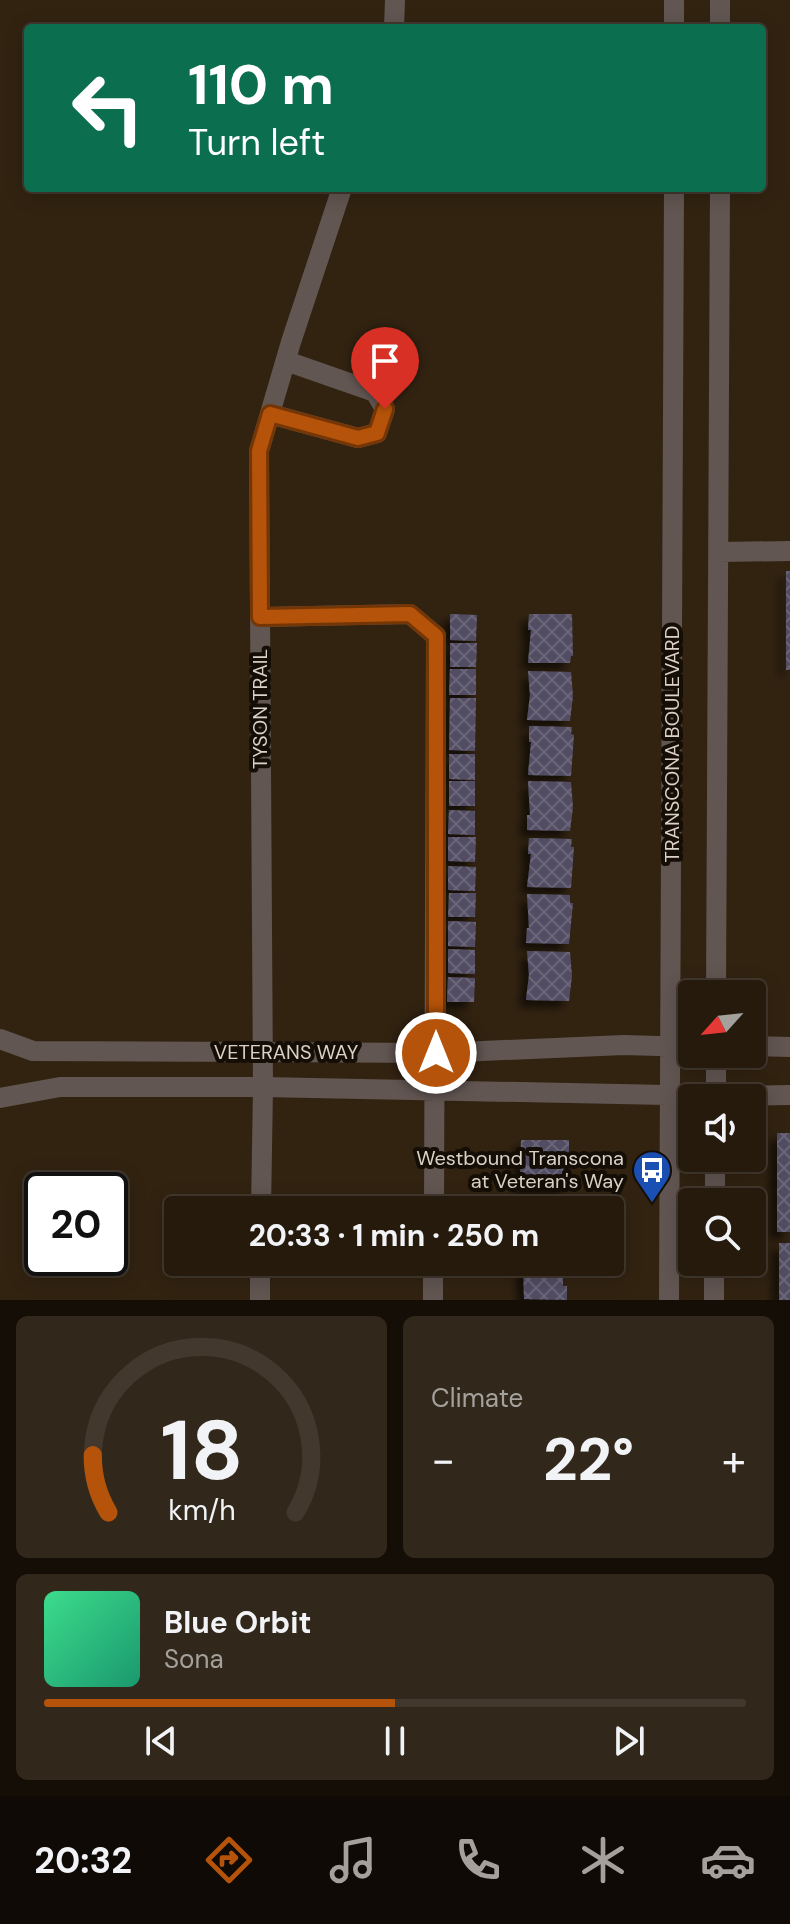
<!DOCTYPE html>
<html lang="en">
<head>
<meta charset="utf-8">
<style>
	:root { --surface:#261a0d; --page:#32271b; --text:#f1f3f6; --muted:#a4a19d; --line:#42382e; --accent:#b45309 }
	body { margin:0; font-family:"DM Sans",sans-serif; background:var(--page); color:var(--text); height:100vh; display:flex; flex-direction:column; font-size:30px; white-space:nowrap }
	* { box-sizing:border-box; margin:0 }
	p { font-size:26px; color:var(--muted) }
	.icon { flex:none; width:44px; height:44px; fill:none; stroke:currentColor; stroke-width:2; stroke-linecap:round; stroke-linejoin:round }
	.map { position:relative; height:1300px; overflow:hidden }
	.details { display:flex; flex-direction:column; gap:16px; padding:16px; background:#150e07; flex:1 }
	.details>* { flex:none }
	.banner { position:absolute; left:24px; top:24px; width:742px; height:168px; border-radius:8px; box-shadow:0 4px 20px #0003,0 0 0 2px var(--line); background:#0b6e4f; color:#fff; overflow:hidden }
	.needle { width:52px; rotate:243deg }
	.buttons { position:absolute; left:678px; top:980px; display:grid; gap:16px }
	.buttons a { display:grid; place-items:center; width:88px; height:88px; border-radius:8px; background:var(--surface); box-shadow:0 4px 20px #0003,0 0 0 2px var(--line); font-size:40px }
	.speed { position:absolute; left:24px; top:1172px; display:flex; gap:16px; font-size:40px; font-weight:700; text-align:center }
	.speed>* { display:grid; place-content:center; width:104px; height:104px; border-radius:50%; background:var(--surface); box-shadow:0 4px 20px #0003,0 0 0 2px var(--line); line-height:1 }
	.speed .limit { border:4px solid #111; border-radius:12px; background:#fff; color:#111 }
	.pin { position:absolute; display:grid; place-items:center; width:68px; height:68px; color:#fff; margin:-82px -34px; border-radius:50% 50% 50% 0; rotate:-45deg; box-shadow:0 0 8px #0007 }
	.pin .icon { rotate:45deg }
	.me { position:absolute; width:88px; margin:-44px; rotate:0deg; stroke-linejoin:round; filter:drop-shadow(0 0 6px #0008) }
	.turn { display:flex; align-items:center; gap:28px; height:168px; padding:0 32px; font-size:36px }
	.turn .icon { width:104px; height:104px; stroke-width:2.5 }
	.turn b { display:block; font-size:56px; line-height:68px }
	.big { font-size:60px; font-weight:700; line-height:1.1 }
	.details .card { flex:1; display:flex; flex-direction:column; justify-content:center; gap:12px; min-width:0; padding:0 28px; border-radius:12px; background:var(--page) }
	.details .dial { align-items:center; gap:0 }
	.dial svg { height:208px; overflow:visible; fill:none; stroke:var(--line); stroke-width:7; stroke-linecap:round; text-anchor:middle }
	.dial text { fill:var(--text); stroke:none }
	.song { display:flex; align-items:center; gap:24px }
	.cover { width:96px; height:96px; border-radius:12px; background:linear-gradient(135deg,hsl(150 70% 55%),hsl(160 70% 35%)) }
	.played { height:8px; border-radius:4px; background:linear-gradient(90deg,var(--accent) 50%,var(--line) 50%) }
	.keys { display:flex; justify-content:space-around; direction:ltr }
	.heat { display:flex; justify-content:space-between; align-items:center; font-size:44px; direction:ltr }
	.details .tiles { flex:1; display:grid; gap:16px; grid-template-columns:1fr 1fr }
	.card:last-child { grid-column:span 2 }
	.trip { position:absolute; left:164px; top:1196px; width:460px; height:80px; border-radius:8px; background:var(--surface); box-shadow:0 4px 20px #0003,0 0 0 2px var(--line); font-weight:700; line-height:80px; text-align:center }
	.tabs { display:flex; height:128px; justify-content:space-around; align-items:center; background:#0f0a05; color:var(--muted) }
	.tabs .icon { width:56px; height:56px }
	.tabs .active { color:var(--accent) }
	.tabs b { font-size:36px; color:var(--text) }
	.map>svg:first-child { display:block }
</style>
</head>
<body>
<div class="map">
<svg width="790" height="1300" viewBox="0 0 790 1300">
	<defs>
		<pattern id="building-cross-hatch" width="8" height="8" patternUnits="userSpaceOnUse" patternTransform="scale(2)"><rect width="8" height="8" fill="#524d64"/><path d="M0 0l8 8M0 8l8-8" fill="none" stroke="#6a6679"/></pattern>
		<filter id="shadow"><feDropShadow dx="-7" dy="7" stdDeviation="4" flood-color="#0009"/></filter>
	</defs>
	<rect width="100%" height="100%" fill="#322311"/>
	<path fill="url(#building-cross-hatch)" filter="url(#shadow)" d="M786,571h4v99h-4z
		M450,614l27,1 -1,26 -26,-1z
		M529,614h43l1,42h-2l-1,7h-42l3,-33h-3z
		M450,643h27l-1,24h-26z
		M450,669h26v26h-27z
		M528,671l43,1 2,24 -3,25 -43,-1 3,-25z
		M450,698h26l-1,53 -26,-1z
		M529,726l43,1 -1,7 3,1 -3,41 -43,-1 3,-33h-2z
		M449,754h26v26l-26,-1z
		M449,781h26v25h-26z
		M528,781l43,1 2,25 -3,24 -43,-1v-15h3z
		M449,810l26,1v24l-27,-1z
		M448,837h28l-1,25 -27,-1z
		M529,838l43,1 -1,8h3l-3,41 -44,-1 4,-33h-3z
		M448,866l28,1 -1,24 -27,-1z
		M449,893h27l-1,24h-27z
		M527,894l43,1v8h3l-4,41 -43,-1 1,-15h2z
		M448,921l28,1 -1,25 -27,-1z
		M448,949l27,1v24l-27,-1z
		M527,951l43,1 2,24 -3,25 -43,-1 3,-25z
		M448,977l27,1 -1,24h-27z
		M777,1133h13v99h-13z
		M521,1140h48v14h-4v22h4v12l-49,-1z
		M522,1195l41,1 -1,14h-40z
		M779,1243h11v57h-11z
		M523,1262h42v5h-4v7h2v12h4v14l-43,-1z"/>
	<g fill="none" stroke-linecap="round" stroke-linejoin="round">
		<path stroke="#625652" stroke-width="20" d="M394,28l1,-28
			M674,28v-28
			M720,28v-28
			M270,414l88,24 19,-5 8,-24 -10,-17 -89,-31
			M719,552l71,-1
			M260,617l150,-3 26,22 -2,574
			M716,994l4,-806
			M0,1039l33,12 403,2 188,-8 68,2
			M752,1046l38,1
			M716,1054v44
			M0,1098l60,-11h203l453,9 74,-1
			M715,1202v-44
			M261,1210l2,-123 -4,-636 32,-109 51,-154
			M260,1300v-38
			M433,1300v-38
			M669,1300l5,-1112
			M714,1300v-38"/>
	</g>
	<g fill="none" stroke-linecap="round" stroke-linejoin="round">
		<g stroke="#753606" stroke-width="20">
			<path id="route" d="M385,409l-8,24 -19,5 -88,-24 -11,37 1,166 150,-3 26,22v417"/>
		</g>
		<use href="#route" stroke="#b45309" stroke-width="14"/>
	</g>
	<defs>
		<g id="bus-pin" transform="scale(2)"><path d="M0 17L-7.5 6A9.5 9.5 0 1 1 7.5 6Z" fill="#1a4fb4" stroke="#140e06"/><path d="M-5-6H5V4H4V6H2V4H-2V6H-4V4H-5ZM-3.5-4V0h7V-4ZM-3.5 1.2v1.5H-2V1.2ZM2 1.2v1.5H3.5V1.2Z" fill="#fff"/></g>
	</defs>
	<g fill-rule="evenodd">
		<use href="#bus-pin" x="652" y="1170"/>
	</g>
	<g text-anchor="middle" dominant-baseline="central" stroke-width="8" stroke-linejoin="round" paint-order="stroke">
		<g font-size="20" fill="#dbd1c6" stroke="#140e06">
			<text transform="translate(260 709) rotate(-90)">TYSON TRAIL</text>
			<text transform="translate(672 744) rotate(-90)">TRANSCONA BOULEVARD</text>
			<text x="286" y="1052">VETERANS WAY</text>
		</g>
		<g font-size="20" fill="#dbd1c6" stroke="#140e06" text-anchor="end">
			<text x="624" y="1158">Westbound Transcona<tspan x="624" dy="23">at Veteran's Way</tspan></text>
		</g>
	</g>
</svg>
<div class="buttons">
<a><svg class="needle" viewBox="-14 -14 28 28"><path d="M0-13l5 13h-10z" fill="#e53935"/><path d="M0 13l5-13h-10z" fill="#a4a19d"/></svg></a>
<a><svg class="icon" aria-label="sound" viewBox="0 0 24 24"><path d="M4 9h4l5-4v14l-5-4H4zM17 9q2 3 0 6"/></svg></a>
<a><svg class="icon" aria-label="search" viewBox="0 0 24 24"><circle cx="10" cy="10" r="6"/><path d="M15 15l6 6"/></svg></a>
</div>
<div class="speed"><div class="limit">20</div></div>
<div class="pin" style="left:385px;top:409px;background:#d93025"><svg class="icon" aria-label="arrive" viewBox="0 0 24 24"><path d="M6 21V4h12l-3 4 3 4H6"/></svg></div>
<svg class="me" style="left:436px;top:1053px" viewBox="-20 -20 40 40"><circle r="17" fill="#b45309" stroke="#fff" stroke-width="3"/><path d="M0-11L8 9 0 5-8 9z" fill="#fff"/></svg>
<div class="trip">20:33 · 1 min · 250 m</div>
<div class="banner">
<div class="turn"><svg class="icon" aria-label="left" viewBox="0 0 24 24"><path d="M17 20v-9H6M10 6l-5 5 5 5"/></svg><div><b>110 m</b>Turn left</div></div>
</div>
</div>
<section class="details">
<div class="tiles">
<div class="card dial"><svg viewBox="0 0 100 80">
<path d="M14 69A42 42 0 1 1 86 69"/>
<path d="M14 69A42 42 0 0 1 8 47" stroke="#b45309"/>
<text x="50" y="56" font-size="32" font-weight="700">18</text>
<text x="50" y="72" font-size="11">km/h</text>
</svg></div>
<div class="card"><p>Climate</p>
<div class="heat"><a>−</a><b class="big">22°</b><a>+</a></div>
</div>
<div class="card">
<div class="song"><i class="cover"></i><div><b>Blue Orbit</b><p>Sona</p></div></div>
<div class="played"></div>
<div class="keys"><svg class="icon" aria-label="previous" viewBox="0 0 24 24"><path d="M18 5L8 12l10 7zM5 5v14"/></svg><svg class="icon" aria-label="pause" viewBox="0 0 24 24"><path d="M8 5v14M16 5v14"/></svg><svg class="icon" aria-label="next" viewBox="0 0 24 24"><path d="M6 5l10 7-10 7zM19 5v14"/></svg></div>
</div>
</div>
</section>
<nav class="tabs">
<b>20:32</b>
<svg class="icon active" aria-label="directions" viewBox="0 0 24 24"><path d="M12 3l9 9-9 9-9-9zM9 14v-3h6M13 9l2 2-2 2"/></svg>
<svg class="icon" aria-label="music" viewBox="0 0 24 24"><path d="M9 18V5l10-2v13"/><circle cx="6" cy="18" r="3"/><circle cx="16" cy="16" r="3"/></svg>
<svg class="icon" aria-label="phone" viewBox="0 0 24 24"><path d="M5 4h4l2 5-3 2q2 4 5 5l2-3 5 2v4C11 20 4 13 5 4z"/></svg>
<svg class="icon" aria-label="climate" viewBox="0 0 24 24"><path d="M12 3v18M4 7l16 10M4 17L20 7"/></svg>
<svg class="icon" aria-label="car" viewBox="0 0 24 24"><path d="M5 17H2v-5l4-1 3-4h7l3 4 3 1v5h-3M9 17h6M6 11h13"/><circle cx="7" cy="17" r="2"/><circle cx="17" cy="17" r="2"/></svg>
</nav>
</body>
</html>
